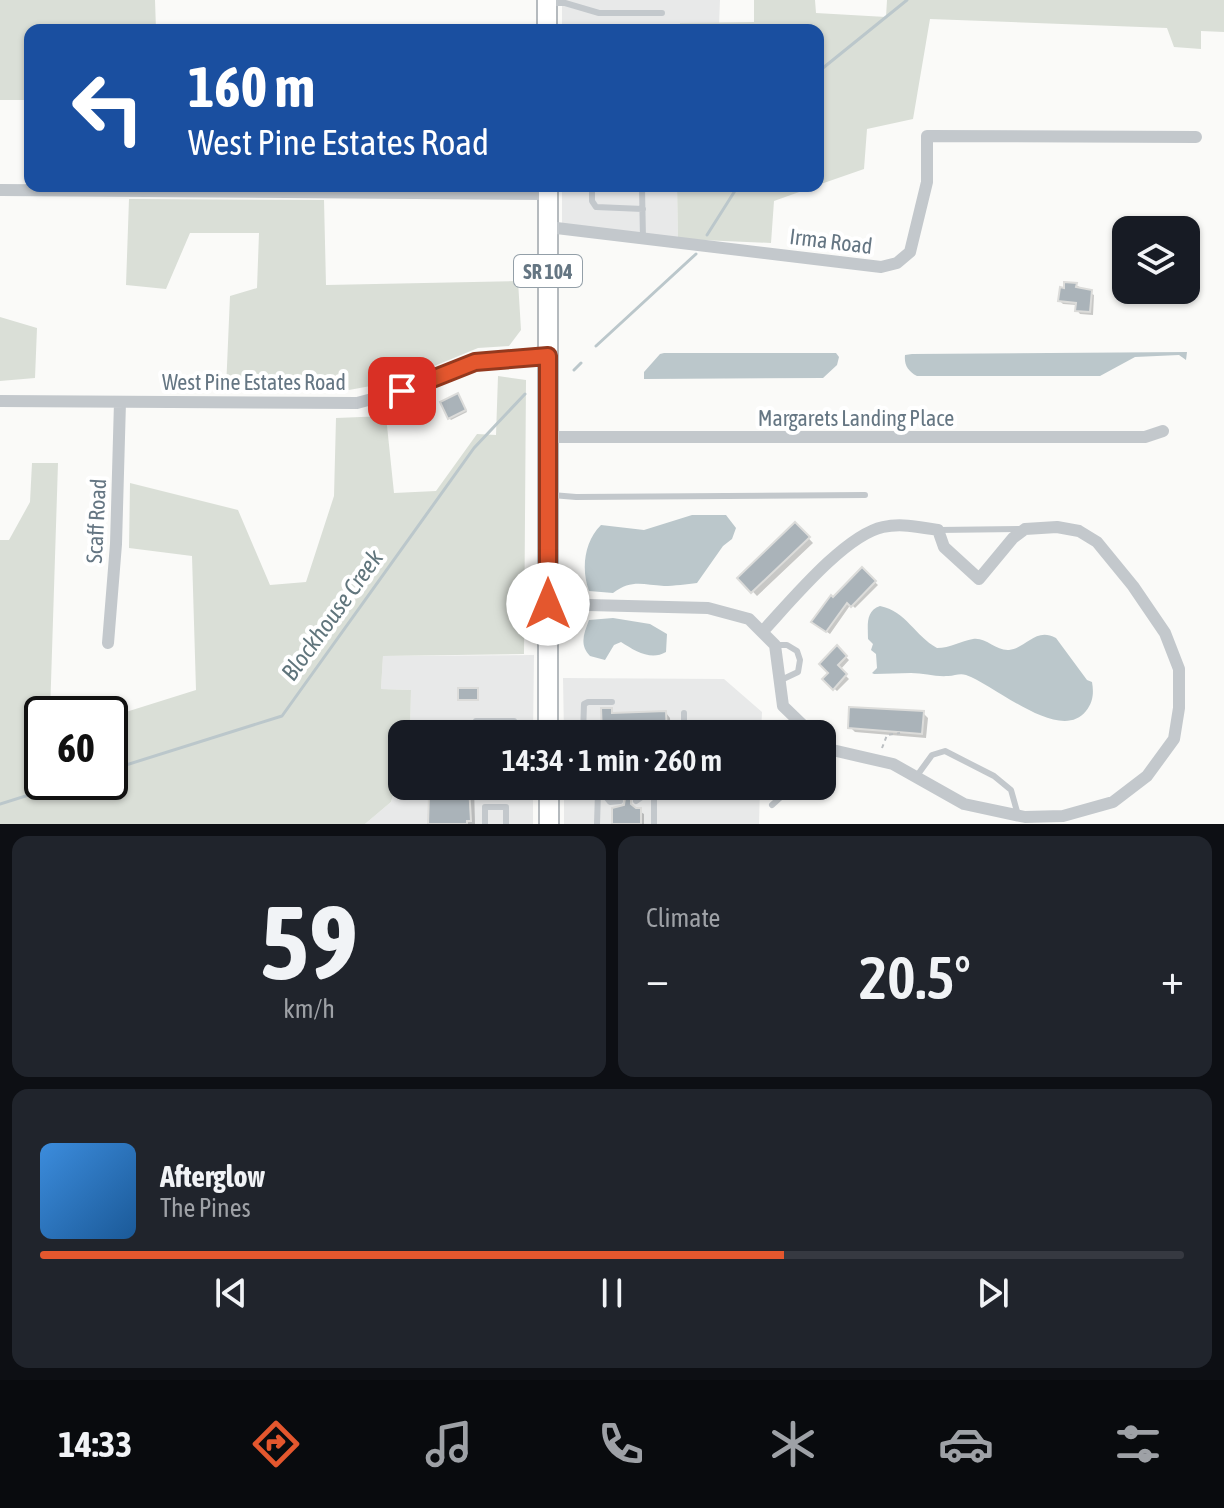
<!DOCTYPE html>
<html lang="en">
<head>
<meta charset="utf-8">
<style>
	:root { --surface:#171b24; --page:#20242c; --text:#f1f3f6; --muted:#9ea1a6; --line:#363941; --accent:#e4572e }
	body { margin:0; font-family:"Asap Condensed",sans-serif; background:var(--page); color:var(--text); height:100vh; display:flex; flex-direction:column; font-size:30px; white-space:nowrap }
	* { box-sizing:border-box; margin:0 }
	p { font-size:26px; color:var(--muted) }
	.icon { flex:none; width:44px; height:44px; fill:none; stroke:currentColor; stroke-width:2; stroke-linecap:round; stroke-linejoin:round }
	.map { position:relative; height:824px; overflow:hidden }
	.details { display:flex; flex-direction:column; gap:12px; padding:12px; background:#0d0f14; flex:1 }
	.details>* { flex:none }
	.hud { position:absolute; left:24px; top:24px; width:800px; height:168px; border-radius:16px; box-shadow:0 2px 6px #0004; background:#1a4fa0; color:#fff; overflow:hidden }
	.fabs { position:absolute; left:1112px; top:216px; display:grid; gap:16px }
	.fabs a { display:grid; place-items:center; width:88px; height:88px; border-radius:16px; background:var(--surface); box-shadow:0 2px 6px #0004; font-size:40px }
	.speed { position:absolute; left:24px; top:696px; display:flex; gap:16px; font-size:40px; font-weight:700; text-align:center }
	.speed>* { display:grid; place-content:center; width:104px; height:104px; border-radius:50%; background:var(--surface); box-shadow:0 2px 6px #0004; line-height:1 }
	.speed .limit { border:4px solid #111; border-radius:12px; background:#fff; color:#111 }
	.pin { position:absolute; display:grid; place-items:center; width:68px; height:68px; color:#fff; margin:-34px; border-radius:16px; box-shadow:0 4px 12px #0006 }
	.me { position:absolute; width:88px; margin:-44px; rotate:0deg; stroke-linejoin:round; filter:drop-shadow(0 0 6px #0008) }
	.turn { display:flex; align-items:center; gap:28px; height:168px; padding:0 32px; font-size:36px }
	.turn .icon { width:104px; height:104px; stroke-width:2.5 }
	.turn b { display:block; font-size:56px; line-height:68px }
	.big { font-size:60px; font-weight:600; line-height:1.1 }
	.details .widget { flex:1; display:flex; flex-direction:column; justify-content:center; gap:12px; min-width:0; padding:0 28px; border-radius:16px; background:var(--page) }
	.details .dial { align-items:center; gap:0 }
	.dial b { font-size:104px; line-height:1 }
	.song { display:flex; align-items:center; gap:24px }
	.cover { width:96px; height:96px; border-radius:12px; background:linear-gradient(135deg,hsl(210 70% 55%),hsl(210 70% 35%)) }
	.played { height:8px; border-radius:4px; background:linear-gradient(90deg,var(--accent) 65%,var(--line) 65%) }
	.keys { display:flex; justify-content:space-around; direction:ltr }
	.heat { display:flex; justify-content:space-between; align-items:center; font-size:44px; direction:ltr }
	.details .tiles { flex:1; display:grid; gap:12px; grid-template-columns:1fr 1fr }
	.widget:last-child { grid-column:span 2 }
	.trip { position:absolute; left:388px; top:720px; width:448px; height:80px; border-radius:16px; background:var(--surface); box-shadow:0 2px 6px #0004; font-weight:600; line-height:80px; text-align:center }
	.tabs { display:flex; height:128px; justify-content:space-around; align-items:center; background:#090b0e; color:var(--muted) }
	.tabs .icon { width:56px; height:56px }
	.tabs .current { color:var(--accent) }
	.tabs b { font-size:36px; color:var(--text) }
	.map>svg:first-child { display:block }
</style>
</head>
<body>
<div class="map">
<svg width="1224" height="824" viewBox="0 0 1224 824">
	<rect width="100%" height="100%" fill="#fafaf8"/>
	<path fill="#e8e9e9" d="M562,0h158l-1,25 -39,-2 -1,7h-117z
		M562,186h115l1,53 -116,-15z
		M534,655l-1,79h-123l1,-44 -30,-1 2,-33z
		M563,678l161,1 38,33 -1,22h-197z
		M402,763v23h131v38h-168l26,-22z
		M564,786h196l-1,38h-195z"/>
	<path fill="#dadfd7" d="M0,0h155l1,30h-126v70h-30z
		M754,0h61l1,13 70,4 1,-17h337v32l-23,-1v18l-27,-2 -7,-19 -237,-9 -17,100 -46,10 -3,40 -46,16v-155h-139l1,-7 74,-1z
		M677,186h139l-42,15 -3,42 -93,-4z
		M129,199l195,1 2,85 192,-4 3,49 -12,16 -31,2 -80,33 -60,11 -112,-3 4,-93 27,-8 2,-55h-69l-24,56 -40,-4z
		M0,317l37,11 -2,50 -35,3z
		M498,376l28,4 -2,274 -141,2 -2,33 30,1 -1,44h-8v29l-11,39 -26,22h-365v-284h9l21,-38 2,-39h26l-8,251h-8v68h68v-65l86,-27 -4,-134 -63,-8 1,-65 108,27 32,75 36,-3 28,-86 2,-78 50,-2 8,77 42,-2 41,-57 19,1z"/>
	<path fill="#bbc7cb" d="M1187,352l-1,8 -7,-5 -44,2 -35,19h-183c-9,-5 -13,-11 -12,-21l7,-1z
		M664,353h172l3,4 -2,8 -14,13 -179,1v-7l16,-18z
		M692,515h34l10,13 -4,11 -9,7 -26,37c-10,1 -23,3 -33,3 -21,-1 -32,-7 -51,7l-24,-2c-8,-22 -5,-49 12,-66l43,5z
		M880,606c26,5 35,30 57,42 13,0 24,-7 36,-9 13,-2 23,12 36,11 18,-2 26,-23 47,-12l31,42 5,2c2,11 1,20 -6,29 -26,33 -91,-26 -120,-36 -7,-2 -11,1 -18,1 -12,1 -25,-3 -37,-3 -12,0 -24,1 -37,1l-2,-1 5,-5 -1,-14 -5,-4 2,-6 -5,-5c0,-13 -3,-28 12,-33z
		M613,618l37,6 17,10 -1,18c-15,9 -31,-1 -45,-10l-7,3 -9,15 -15,-4c-11,-11 -6,-23 -1,-36z"/>
	<path fill="#0003" d="M1076,285l18,10 -1,20 -13,-1 -3,-4v-5l-14,-1 -3,-3z
		M460,398l7,14 -16,8 -2,-2z
		M795,524l18,19 -56,53 -17,-18z
		M862,570l16,15 -23,23 -4,-4 -21,30 -13,-9 17,-26z
		M837,648l12,12 -9,10 9,9 -12,12 -13,-12 7,-6z
		M477,690l2,11 -19,-2z
		M611,710l5,5 50,-2 4,5 1,16h-67z
		M923,713l5,5 -2,20 -71,-6 -5,-5z
		M419,786h55l1,38h-45l1,-26h-7l-5,-5z
		M630,800l3,7 11,7v10h-30z"/>
	<g fill="none" stroke-linecap="round" stroke-linejoin="round">
		<path stroke="#bbc7cb" stroke-width="3" d="M818,72l89,-72
			M707,235l31,-49
			M596,346l100,-92
			M574,370l7,-7
			M110,770l172,-54 192,-268 51,-54
			M0,804l70,-22"/>
	</g>
	<path fill="#aab3b9" stroke="#dcdcda" stroke-width="2" d="M1064,282l13,1 -1,4 16,3 -2,22 -15,-1 1,-8 -18,-2 2,-14 4,1z
		M458,393l8,17 -18,9 -8,-17z
		M795,522l15,15 -59,56 -14,-15z
		M862,567l14,14 -25,26 -4,-4 -21,29 -15,-10 20,-27 2,2z
		M837,645l10,11 -9,9 9,9 -14,16 -11,-11 6,-6 -9,-9z
		M458,688h20v12h-20z
		M849,707l75,4 -2,23 -74,-6z
		M601,708h11v5l54,-2 1,23h-65z
		M417,786h52l2,35h-4v3h-39l1,-30h-12z
		M625,798h6v6l5,4h5v16h-29v-16l12,-3z"/>
	<g fill="none" stroke-linecap="round" stroke-linejoin="round">
		<g stroke="#b5babe" stroke-width="22">
			<path id="primary" d="M547,0v30
				M548,186v548
				M549,824v-38"/>
		</g>
		<path stroke="#bbbfc2" stroke-width="2" stroke-dasharray="4 4" stroke-linecap="butt" d="M882,748l5,-13 13,-2"/>
		<path stroke="#c3c8cc" stroke-width="6" d="M551,3h14l34,10h63
			M592,186v15l4,6 47,2
			M642,188l1,51
			M552,495l24,2 289,-2
			M938,530l84,-1
			M775,645h12l10,6 3,9 -2,12 -19,9
			M476,734v-13h38v13
			M583,734l1,-30 4,-2h24
			M684,734v-21
			M916,777l16,-22 13,-4 49,25 17,14 7,25
			M602,792l8,10 10,-1
			M636,801l13,-9
			M772,805l21,-19
			M485,824v-17h21v17
			M597,824l1,-32h51l5,5v27"/>
		<path stroke="#c3c8cc" stroke-width="12" d="M0,190l548,4
			M548,227l333,40 16,-4 13,-11 17,-70v-46l269,1
			M0,401l357,2 45,-12 73,-29 73,-6
			M548,437h597l18,-6
			M548,604l160,4 41,11 26,26 8,61 29,28
			M763,631c27,-29 82,-96 120,-104 18,-4 37,0 55,3l6,17 35,32 34,-41 12,-9 32,-2 22,4 18,11 36,44 32,47 14,36v39l-5,31 -27,37 -34,26 -50,14 -38,1 -61,-13 -71,-40 -65,-15 -6,-5
			M108,643l8,-99 4,-142"/>
		<use href="#primary" stroke="#fff" stroke-width="18"/>
	</g>
	<g fill="none" stroke-linecap="round" stroke-linejoin="round">
		<g stroke="#94391e" stroke-width="20">
			<path id="route" d="M402,391l73,-29 73,-6v248"/>
		</g>
		<use href="#route" stroke="#e4572e" stroke-width="14"/>
	</g>
	<g text-anchor="middle" dominant-baseline="central" stroke-width="8" stroke-linejoin="round" paint-order="stroke">
		<rect fill="#fff" stroke="#939fa8" stroke-width="2" x="514" y="255" width="68" height="32" rx="6"/>
		<g font-size="20" font-weight="bold" fill="#657683">
			<text x="548" y="271">SR 104</text>
		</g>
		<g font-size="22" fill="#657683" stroke="#fff">
			<text transform="translate(831 241) rotate(7)">Irma Road</text>
			<text x="254" y="382">West Pine Estates Road</text>
			<text x="856" y="418">Margarets Landing Place</text>
			<text transform="translate(96 521) rotate(-87)">Scaff Road</text>
		</g>
		<g font-size="24" font-style="italic" fill="#60757c" stroke="#fff">
			<text transform="translate(332 615) rotate(-54)">Blockhouse Creek</text>
		</g>
	</g>
</svg>
<div class="fabs">
<a><svg class="icon" aria-label="layers" viewBox="0 0 24 24"><path d="M12 4l9 5-9 5-9-5zM3 14l9 5 9-5"/></svg></a>
</div>
<div class="speed"><div class="limit">60</div></div>
<div class="pin" style="left:402px;top:391px;background:#d93025"><svg class="icon" aria-label="arrive" viewBox="0 0 24 24"><path d="M6 21V4h12l-3 4 3 4H6"/></svg></div>
<svg class="me" style="left:548px;top:604px" viewBox="-20 -20 40 40"><circle r="19" fill="#fff"/><path d="M0-13L10 11 0 6-10 11z" fill="#e4572e"/></svg>
<div class="trip">14:34 · 1 min · 260 m</div>
<div class="hud">
<div class="turn"><svg class="icon" aria-label="left" viewBox="0 0 24 24"><path d="M17 20v-9H6M10 6l-5 5 5 5"/></svg><div><b>160 m</b>West Pine Estates Road</div></div>
</div>
</div>
<section class="details">
<div class="tiles">
<div class="widget dial"><b>59</b><p>km/h</p></div>
<div class="widget"><p>Climate</p>
<div class="heat"><a>−</a><b class="big">20.5°</b><a>+</a></div>
</div>
<div class="widget">
<div class="song"><i class="cover"></i><div><b>Afterglow</b><p>The Pines</p></div></div>
<div class="played"></div>
<div class="keys"><svg class="icon" aria-label="previous" viewBox="0 0 24 24"><path d="M18 5L8 12l10 7zM5 5v14"/></svg><svg class="icon" aria-label="pause" viewBox="0 0 24 24"><path d="M8 5v14M16 5v14"/></svg><svg class="icon" aria-label="next" viewBox="0 0 24 24"><path d="M6 5l10 7-10 7zM19 5v14"/></svg></div>
</div>
</div>
</section>
<nav class="tabs">
<b>14:33</b>
<svg class="icon current" aria-label="directions" viewBox="0 0 24 24"><path d="M12 3l9 9-9 9-9-9zM9 14v-3h6M13 9l2 2-2 2"/></svg>
<svg class="icon" aria-label="music" viewBox="0 0 24 24"><path d="M9 18V5l10-2v13"/><circle cx="6" cy="18" r="3"/><circle cx="16" cy="16" r="3"/></svg>
<svg class="icon" aria-label="phone" viewBox="0 0 24 24"><path d="M5 4h4l2 5-3 2q2 4 5 5l2-3 5 2v4C11 20 4 13 5 4z"/></svg>
<svg class="icon" aria-label="climate" viewBox="0 0 24 24"><path d="M12 3v18M4 7l16 10M4 17L20 7"/></svg>
<svg class="icon" aria-label="car" viewBox="0 0 24 24"><path d="M5 17H2v-5l4-1 3-4h7l3 4 3 1v5h-3M9 17h6M6 11h13"/><circle cx="7" cy="17" r="2"/><circle cx="17" cy="17" r="2"/></svg>
<svg class="icon" aria-label="filters" viewBox="0 0 24 24"><path d="M4 7h16M4 17h16"/><circle cx="9" cy="7" r="2"/><circle cx="15" cy="17" r="2"/></svg>
</nav>
</body>
</html>
